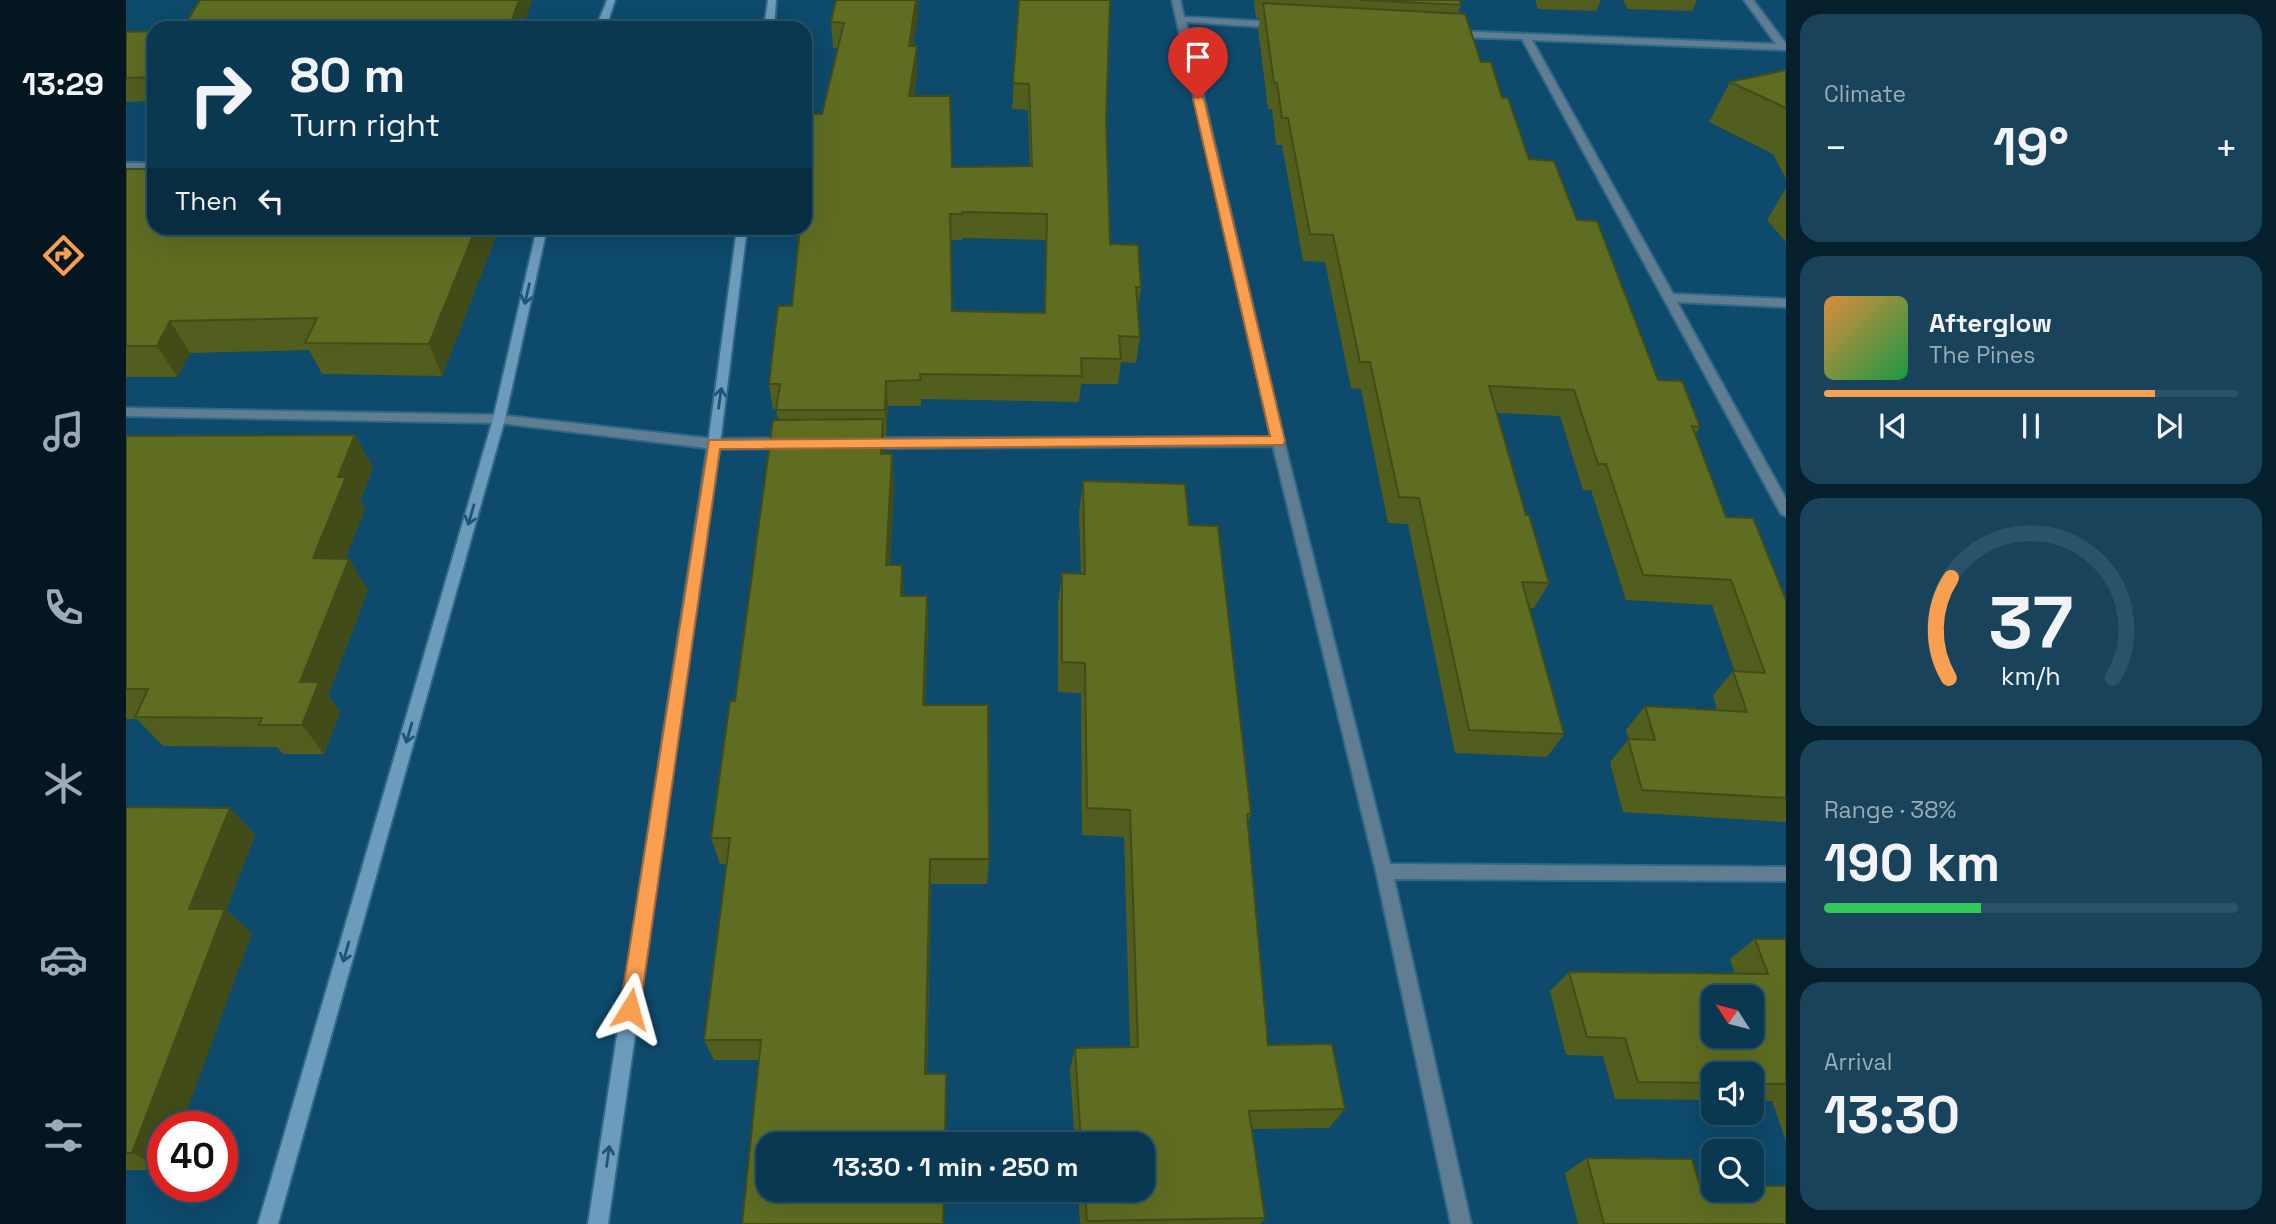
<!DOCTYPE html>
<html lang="en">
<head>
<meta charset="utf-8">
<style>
	:root { --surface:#0a3851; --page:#18435b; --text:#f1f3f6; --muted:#99acb7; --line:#2a5268; --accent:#fa9f4f }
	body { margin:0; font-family:"Space Grotesk",sans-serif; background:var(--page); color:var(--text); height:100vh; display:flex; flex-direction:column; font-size:26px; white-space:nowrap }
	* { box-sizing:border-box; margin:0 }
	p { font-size:23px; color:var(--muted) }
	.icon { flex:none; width:38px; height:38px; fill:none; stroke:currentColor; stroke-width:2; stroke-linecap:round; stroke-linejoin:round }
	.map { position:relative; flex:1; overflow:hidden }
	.sheet { display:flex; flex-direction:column; gap:14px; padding:14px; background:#061f2d; width:490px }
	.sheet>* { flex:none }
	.hud { position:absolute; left:21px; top:21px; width:665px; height:214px; border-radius:21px; box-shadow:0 7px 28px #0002,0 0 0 2px var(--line); background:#0a3851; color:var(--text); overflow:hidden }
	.needle { width:46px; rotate:306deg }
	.controls { position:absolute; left:1575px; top:985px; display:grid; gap:14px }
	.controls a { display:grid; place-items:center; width:63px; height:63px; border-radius:14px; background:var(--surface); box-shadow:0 7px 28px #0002,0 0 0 2px var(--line); font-size:35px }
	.speed { position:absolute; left:21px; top:1111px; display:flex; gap:14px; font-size:35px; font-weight:700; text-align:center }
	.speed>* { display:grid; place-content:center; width:91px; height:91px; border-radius:50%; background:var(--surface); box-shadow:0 7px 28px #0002,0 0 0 2px var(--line); line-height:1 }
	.speed .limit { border:10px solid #d22; background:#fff; color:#111 }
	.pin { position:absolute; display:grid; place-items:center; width:60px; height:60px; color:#fff; margin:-72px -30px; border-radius:50% 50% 50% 0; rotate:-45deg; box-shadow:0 0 7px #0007 }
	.pin .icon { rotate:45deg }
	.me { position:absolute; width:77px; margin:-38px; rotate:8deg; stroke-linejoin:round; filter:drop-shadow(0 0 5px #0008) }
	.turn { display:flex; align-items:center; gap:24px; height:147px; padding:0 28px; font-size:32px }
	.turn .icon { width:91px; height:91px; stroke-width:2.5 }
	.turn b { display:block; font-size:49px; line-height:60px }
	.then { display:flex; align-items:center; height:66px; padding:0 28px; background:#0003; gap:14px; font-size:26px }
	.big { font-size:52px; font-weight:600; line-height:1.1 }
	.sheet .tile { flex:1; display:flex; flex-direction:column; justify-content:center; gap:10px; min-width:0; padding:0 24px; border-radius:21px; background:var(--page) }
	.sheet .dial { align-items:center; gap:0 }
	.dial svg { height:182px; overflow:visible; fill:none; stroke:var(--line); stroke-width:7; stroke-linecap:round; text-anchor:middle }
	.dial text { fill:var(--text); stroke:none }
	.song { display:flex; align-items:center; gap:21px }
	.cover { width:84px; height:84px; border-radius:10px; background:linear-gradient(135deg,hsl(30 70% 55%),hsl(140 70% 35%)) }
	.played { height:7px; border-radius:4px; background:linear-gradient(90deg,var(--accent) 80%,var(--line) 80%) }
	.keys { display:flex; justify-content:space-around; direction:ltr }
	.heat { display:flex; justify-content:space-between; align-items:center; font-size:38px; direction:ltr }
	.charge { height:10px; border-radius:5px; background:linear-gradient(90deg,#34c759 38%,var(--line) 0) }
	.trip { position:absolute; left:630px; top:1132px; width:399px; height:70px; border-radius:21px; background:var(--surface); box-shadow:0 7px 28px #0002,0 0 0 2px var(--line); font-weight:600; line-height:70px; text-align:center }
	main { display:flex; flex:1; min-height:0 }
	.tab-bar { display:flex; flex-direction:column; width:126px; justify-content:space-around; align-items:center; background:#041620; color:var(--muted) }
	.tab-bar .icon { width:49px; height:49px }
	.tab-bar .active { color:var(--accent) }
	.tab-bar b { font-size:32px; color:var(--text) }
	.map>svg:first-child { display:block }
</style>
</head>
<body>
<main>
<nav class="tab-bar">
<b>13:29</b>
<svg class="icon active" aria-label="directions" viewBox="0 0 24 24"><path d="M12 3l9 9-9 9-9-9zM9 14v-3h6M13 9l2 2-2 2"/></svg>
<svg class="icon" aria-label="music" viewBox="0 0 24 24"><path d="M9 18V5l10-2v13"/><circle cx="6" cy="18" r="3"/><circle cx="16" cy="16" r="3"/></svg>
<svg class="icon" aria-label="phone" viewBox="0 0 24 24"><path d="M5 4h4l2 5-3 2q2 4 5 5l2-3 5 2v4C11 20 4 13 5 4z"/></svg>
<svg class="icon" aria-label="climate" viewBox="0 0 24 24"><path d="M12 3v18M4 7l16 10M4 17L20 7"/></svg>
<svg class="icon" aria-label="car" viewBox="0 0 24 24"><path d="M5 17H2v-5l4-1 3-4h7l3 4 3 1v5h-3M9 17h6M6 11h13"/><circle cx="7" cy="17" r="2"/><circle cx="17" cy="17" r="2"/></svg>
<svg class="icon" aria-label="filters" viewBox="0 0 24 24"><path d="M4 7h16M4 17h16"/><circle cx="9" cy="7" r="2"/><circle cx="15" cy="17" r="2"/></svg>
</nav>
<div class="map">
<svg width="1660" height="1224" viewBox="0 0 1660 1224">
	<rect width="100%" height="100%" fill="#0d4a6c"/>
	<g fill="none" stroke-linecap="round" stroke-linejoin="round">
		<g stroke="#306888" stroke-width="4">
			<path id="street" d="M1046,0h8l4,17 94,5 5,3 -5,3 -92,-6 98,419 106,423 396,3v14l-392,-2 77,345h-20l-75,-353 -103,-425 -405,2 -6,-5 6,-5 403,-1z
				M1618,0h9l33,44v6l-254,-10 141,254 113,5v8l-109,-5 109,197v17l-5,-2 -259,-475 -67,-2 -5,-3 5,-3 321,13z
				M0,163h28v6h-28z
				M0,408l373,7 215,24 74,-1 6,5 -6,5 -74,1 -215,-26 -373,-7z"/>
		</g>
		<g stroke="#306888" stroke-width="4">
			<path id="secondary" d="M481,0h8l-9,28h-10z
				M642,0h8l-2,28h-10z
				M411,228h10l-42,191 -227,805h-20l235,-805z
				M611,228h10l-27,216 -112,780h-20l120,-780z"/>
		</g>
		<use href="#street" fill="#607d91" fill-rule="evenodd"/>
		<use href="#secondary" fill="#6d9bbb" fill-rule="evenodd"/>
	</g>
	<path fill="#525e1d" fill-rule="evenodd" d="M710,0h82v16l-5,30 4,26 -3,24 38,71 78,-1 -2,-56 -16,-1 6,-93v-16h92l-4,119 4,125 31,43 -3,21 2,29 -4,26 -15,-1 -3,22h-37l-2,18 -158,-3v7h-33l-2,30h-2l1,18h7l2,32 -4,79 14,31h23l1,30 -3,79 64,154 -2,25h-56l-4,190 19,20 -187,-34h-45l-10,-20 23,-176h-7l-9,-26 24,-137 43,-281 -2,-11h-3l-4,-25 23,-78 13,-78v-90l17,-24 16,-66h-5l-2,-26zM836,238l84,2 -2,73 -92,-2 -1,-71h11z
		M1128,0h205l2,5 -3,8 23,49 21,36 27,61 48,61 81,160 42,47 -5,8 31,82 60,83v222l-163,-10 -13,-50 19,-23 -3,-9 19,-24 72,4 -4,-15 20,-24 2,1 -23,-67 -86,-5 -35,-110h-8l-23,-74 -63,-3 29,102 23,68 -15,25h-5l35,126 -17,23 -92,-4 -47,-229 -20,-1 -27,-134 -10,-1 -26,-126 -22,-1 -21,-116h-6l-4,-36h-4l-10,-80 2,-11h-4z
		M1409,0h66l-5,11 -58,-2z
		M1497,0h74l-5,11 -64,-2z
		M28,31v70l-28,1v-70z
		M1660,70v109l-13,-25 -64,-32 21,-40z
		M0,169l28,59h345l-57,148 -120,-2 -13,-24 -119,3 -13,24h-51z
		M1660,188v54l-19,-22z
		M229,435l18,33 -13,33 5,8 -20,50h4l19,31 -40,105 12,17 -16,42h-41l-6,-7 -114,-1 -26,-27h-11v-283z
		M957,481l106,44 62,289 -3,8 20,223 77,64 -16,19 -77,1 13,89 -5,6h-180l-2,-34h65v-46h-68l-5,-75 5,-21 55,-1 -6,-210 -42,-2 -1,-142 -23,-1v-88l4,-31h19l-2,-60z
		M0,807l104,1 25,27 -29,75 26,23 -89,194v43h-37z
		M1629,939h31v202l-14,-40h-20v-27h-39v26l-98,-1 -12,-43 -37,-1 -16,-64 19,-19 166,2 -5,-15z
		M1461,1158l113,28 86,38h-208l-13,-51z"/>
	<path fill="#424c18" d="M393,0h13l-9,28h-14z
		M790,0h2v16l-9,55v-25z
		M791,46v26l-7,50 -1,-26z
		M350,228h23l-57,148 -13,-32z
		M44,321l20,32 -13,24 -20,-31z
		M760,381l2,25 -2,30 -1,-26z
		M757,419l2,32 -2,35 -2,-32z
		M229,435l18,33 -13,33 5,8 -32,81 -20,-32 25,-81z
		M766,454l2,32 -6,109 -2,-30z
		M223,559l19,31 -40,105 12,17 -16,42 -22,-29 -2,-43z
		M776,565l2,30 -1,31 -2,-30z
		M801,596l1,30 -4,107 -1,-28z
		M104,808l25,27 -29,75 26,23 -71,194h-18v42l-31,-16 57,-244z
		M804,859l1,25 -5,209 -1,-19z"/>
	<path fill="#5f6d22" stroke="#424c18" stroke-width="2" fill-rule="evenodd" d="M74,0h319l-10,28h-326z
		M710,0h80l-7,46h8l-8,50h41l2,71 80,-1 -3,-82 -16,-1 6,-83h91l-4,119 4,125 28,1 3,42h-5l4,50 -21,-1 2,23 -40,-1 1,18 -162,-2 1,6 -35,1 -1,29h-109l4,-26h-11l9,-78h14l8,-78h5v-53l2,-21h-2v-16l3,-24h14l22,-91 -13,-1zM836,212l85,2 -2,99 -93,-2 -2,-97h12z
		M1234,0h99l2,5z
		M1137,3l202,11 16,48h10l11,36h6l21,61 25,2 23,59 20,1 61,159 24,1 18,46 -8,-1 34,91 27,1 33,82v198l-144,-8 -14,-51 27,1 -10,-34 102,6 -14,-41 32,2 -34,-93 -88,-5 -37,-111h-8l-24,-74 -85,-4 37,129h3l20,68 -27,-1 42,152 -95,-4 -50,-232 -20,-1 -29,-135h-10l-27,-127 -23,-1 -22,-116h-6l-5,-35h-3z
		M28,31v46l-28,1v-46z
		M1660,70v38l-56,-26z
		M0,169h28v59h322l-47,116 -124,-1 12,-25 -147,3 -13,25h-31z
		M757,419l-2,35h11l-6,111h16l-1,31h26l-4,109h65l1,154h-59l-5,215h21l-1,70h-177v46h176l-1,34h-201l19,-184h-57l26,-202h-19l19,-137h5l38,-281z
		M229,435l-17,42h8l-33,81 36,1 -49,123h19l-17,43h-43l3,-7 -127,-1 13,-28h-22v-253z
		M957,481l102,3 4,41 29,1 33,288h-4l21,231 64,-1 13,65 -96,2 16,107 -178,3 -2,-31h58v-46h-62l-6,-96 63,-1 -8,-237 -43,-2 -2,-145 -23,-1v-89l23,1z
		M0,807l104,1 -41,101h36l-93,244h-6z
		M1629,939h31v145h-34v-10h-39v9l-75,-1 -13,-44 -38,-1 -18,-65 199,2zM1587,998h39v38h-39z
		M1461,1158l105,1 8,27h13v4h39v-4h34v38h-182z"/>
	<defs><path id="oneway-shaft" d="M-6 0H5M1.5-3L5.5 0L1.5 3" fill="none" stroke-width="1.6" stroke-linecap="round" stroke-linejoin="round" transform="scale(1.75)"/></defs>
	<g stroke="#1b5678">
		<use href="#oneway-shaft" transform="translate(401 294) rotate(103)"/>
		<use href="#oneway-shaft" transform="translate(594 398) rotate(-82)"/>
		<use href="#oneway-shaft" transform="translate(345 515) rotate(106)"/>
		<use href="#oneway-shaft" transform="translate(283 733) rotate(106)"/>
		<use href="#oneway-shaft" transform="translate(220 952) rotate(106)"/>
		<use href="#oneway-shaft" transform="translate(482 1156) rotate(-82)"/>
	</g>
	<path fill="#fa9f4f" stroke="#a26733" stroke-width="2" d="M1072,95l6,4 81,342 -2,4 -563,4 -80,560 -3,7 -7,2 -7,-2 -3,-7 89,-569 561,-4 -77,-337z"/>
</svg>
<div class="controls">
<a><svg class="needle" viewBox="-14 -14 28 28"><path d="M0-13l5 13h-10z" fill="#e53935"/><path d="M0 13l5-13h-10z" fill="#99acb7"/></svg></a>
<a><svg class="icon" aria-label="sound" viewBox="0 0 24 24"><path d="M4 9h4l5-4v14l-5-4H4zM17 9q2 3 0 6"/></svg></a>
<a><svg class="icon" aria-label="search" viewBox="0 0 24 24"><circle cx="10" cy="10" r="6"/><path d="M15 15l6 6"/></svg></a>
</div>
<div class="speed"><div class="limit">40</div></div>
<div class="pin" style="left:1072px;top:99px;background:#d93025"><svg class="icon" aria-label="arrive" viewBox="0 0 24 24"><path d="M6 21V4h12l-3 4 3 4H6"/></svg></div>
<svg class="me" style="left:504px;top:1009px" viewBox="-20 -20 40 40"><path d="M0-17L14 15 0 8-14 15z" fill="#fa9f4f" stroke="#fff" stroke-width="4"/></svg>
<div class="trip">13:30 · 1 min · 250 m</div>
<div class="hud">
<div class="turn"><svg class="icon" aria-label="right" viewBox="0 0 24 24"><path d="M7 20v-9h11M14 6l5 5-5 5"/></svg><div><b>80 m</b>Turn right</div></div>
<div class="then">Then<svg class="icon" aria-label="left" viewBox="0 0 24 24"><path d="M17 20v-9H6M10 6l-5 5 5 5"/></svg></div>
</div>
</div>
<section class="sheet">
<div class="tile"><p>Climate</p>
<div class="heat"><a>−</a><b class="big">19°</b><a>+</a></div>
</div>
<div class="tile">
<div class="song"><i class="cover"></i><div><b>Afterglow</b><p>The Pines</p></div></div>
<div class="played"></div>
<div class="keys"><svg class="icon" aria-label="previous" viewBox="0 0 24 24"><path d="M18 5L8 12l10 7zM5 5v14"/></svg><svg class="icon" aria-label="pause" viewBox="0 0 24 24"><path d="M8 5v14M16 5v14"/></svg><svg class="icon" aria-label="next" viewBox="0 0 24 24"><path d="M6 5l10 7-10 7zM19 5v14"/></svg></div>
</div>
<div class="tile dial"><svg viewBox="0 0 100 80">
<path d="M14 69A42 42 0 1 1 86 69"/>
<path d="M14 69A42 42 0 0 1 15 25" stroke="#fa9f4f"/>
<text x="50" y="56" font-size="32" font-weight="700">37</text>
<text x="50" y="72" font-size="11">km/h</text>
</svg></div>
<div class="tile"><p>Range · 38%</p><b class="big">190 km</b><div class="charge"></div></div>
<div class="tile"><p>Arrival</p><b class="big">13:30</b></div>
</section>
</main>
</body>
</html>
